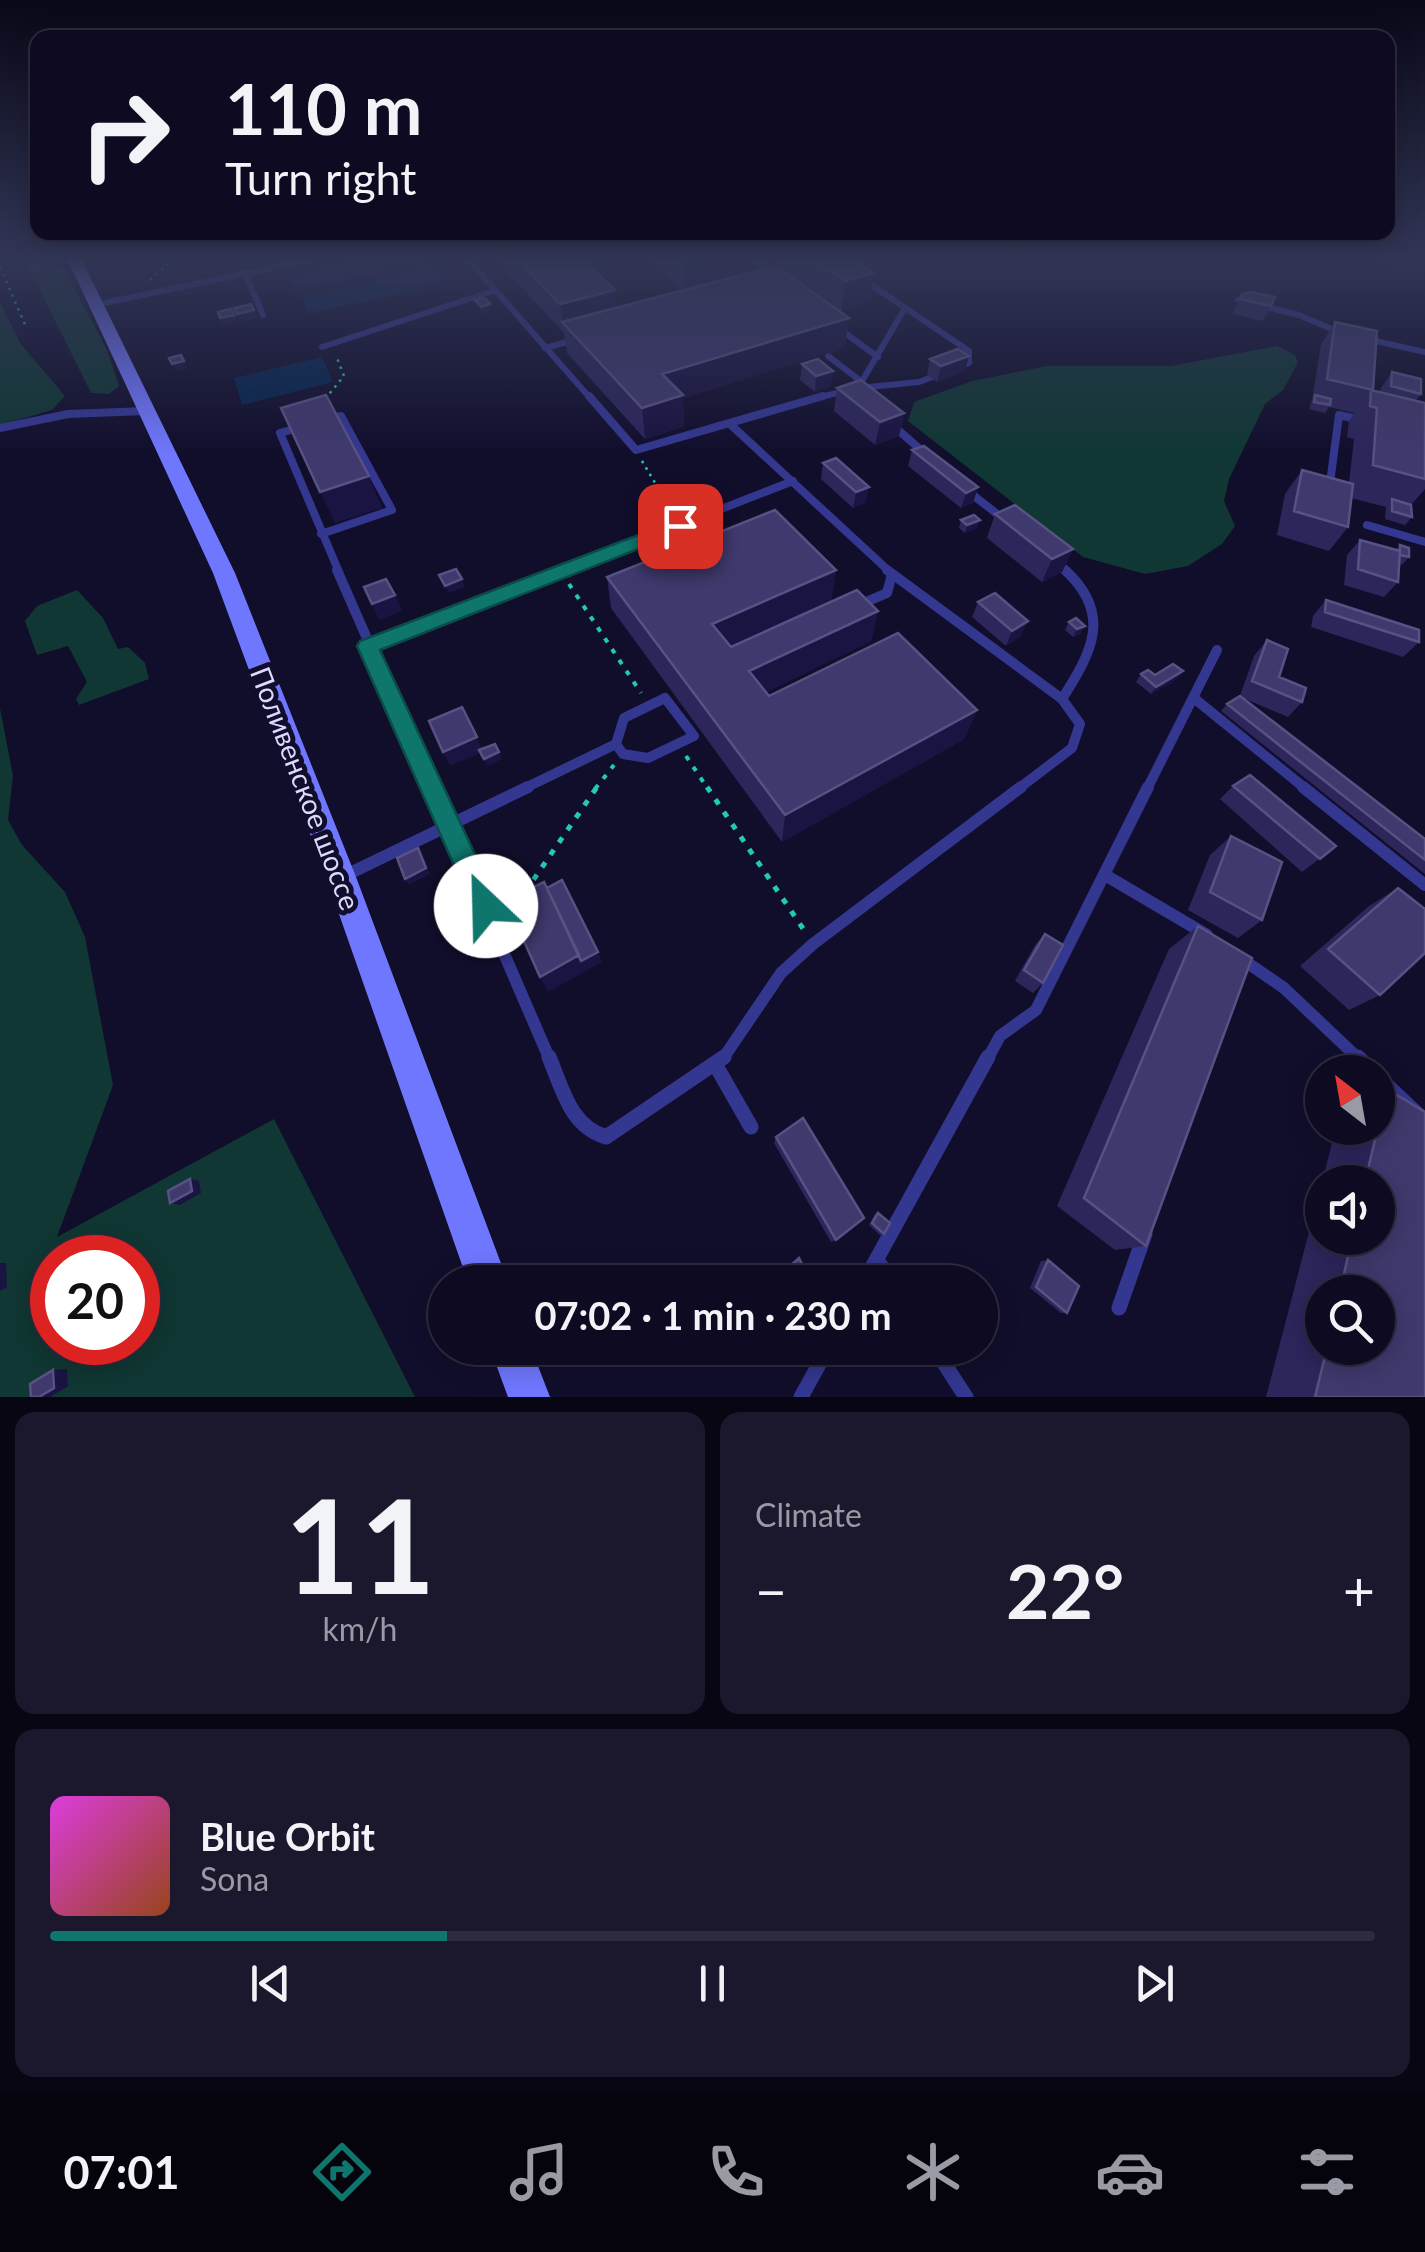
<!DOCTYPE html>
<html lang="en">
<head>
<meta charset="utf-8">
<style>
	:root { --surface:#0d0a21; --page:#1b182e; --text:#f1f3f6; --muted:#9a9aa5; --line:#2d2b3f; --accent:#0f766e }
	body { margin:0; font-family:Lato,sans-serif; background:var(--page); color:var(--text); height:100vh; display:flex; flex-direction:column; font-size:38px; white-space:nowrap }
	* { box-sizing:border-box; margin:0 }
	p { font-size:32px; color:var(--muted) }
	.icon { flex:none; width:55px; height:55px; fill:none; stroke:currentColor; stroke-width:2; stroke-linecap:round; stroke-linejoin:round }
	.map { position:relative; height:1397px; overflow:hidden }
	.drawer { display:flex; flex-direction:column; gap:15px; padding:15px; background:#070612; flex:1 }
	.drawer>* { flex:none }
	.top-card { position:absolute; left:30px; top:30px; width:1365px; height:210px; border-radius:20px; box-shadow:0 5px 25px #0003,0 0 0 2px var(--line); background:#0d0a21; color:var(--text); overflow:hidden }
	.needle { width:65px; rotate:329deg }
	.tools { position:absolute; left:1305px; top:1055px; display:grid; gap:20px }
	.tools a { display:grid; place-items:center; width:90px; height:90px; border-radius:50%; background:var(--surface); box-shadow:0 5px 25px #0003,0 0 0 2px var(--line); font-size:50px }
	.speed { position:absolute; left:30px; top:1235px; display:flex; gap:20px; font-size:50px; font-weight:700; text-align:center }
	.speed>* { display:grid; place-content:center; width:130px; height:130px; border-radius:50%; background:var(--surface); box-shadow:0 5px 25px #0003,0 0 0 2px var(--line); line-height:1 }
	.speed .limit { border:15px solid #d22; background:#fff; color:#111 }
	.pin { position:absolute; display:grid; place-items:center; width:85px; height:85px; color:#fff; margin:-42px; border-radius:20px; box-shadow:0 5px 15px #0006 }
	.me { position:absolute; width:110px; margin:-55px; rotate:336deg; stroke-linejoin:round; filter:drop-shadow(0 0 8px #0008) }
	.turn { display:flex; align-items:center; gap:35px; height:210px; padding:0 30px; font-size:45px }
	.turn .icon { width:130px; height:130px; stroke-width:2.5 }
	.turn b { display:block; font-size:70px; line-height:85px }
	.big { font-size:75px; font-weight:700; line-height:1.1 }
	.drawer .widget { flex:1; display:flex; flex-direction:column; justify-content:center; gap:15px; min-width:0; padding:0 35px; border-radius:20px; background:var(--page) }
	.drawer .dial { align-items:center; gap:0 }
	.dial b { font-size:130px; line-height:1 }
	.song { display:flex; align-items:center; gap:30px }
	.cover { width:120px; height:120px; border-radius:15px; background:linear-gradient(135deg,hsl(300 70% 55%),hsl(20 70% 35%)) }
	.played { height:10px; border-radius:5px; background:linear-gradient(90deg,var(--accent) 30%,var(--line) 30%) }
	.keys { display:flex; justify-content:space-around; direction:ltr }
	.heat { display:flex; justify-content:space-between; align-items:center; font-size:55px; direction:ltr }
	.drawer .tiles { flex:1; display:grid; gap:15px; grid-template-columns:1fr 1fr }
	.widget:last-child { grid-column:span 2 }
	.trip { position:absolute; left:428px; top:1265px; width:570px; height:100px; border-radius:50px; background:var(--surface); box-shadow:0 5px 25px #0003,0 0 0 2px var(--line); font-weight:700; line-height:100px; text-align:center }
	.dock { display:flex; height:160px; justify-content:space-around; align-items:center; background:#05040d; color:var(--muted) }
	.dock .icon { width:70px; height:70px }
	.dock .on { color:var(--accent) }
	.dock b { font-size:45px; color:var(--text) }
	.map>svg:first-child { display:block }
</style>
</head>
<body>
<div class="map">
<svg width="1425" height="1397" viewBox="0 0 1425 1397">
	<rect width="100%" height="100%" fill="#110e2c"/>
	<path fill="#103733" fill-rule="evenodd" d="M24,258h34l49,92 12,36 -10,8 -18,-1z
		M0,302l20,41 45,53 -13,14 -52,15z
		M1277,346l18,9 3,7 -15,28 -18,14 -36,75 -5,22 11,25 -13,18 -34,22 -43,8 -62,-17 -175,-136 6,-19 58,-21 75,-15h124z
		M77,590l26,28 15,31 10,-2 17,16 4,16 -70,26 -3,-6 11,-17 -19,-36 -31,9 -12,-34 12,-15z
		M0,708l13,68 -5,44 14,25 43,47 20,45 28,148 -56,152 217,-118 141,278h-415zM52,1258h86v84h-86z"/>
	<path fill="#05254e" d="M357,258h70l17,22 -35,12 -102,22 -4,-18 83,-18 33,-13 -7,-1 -116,28 -10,-15z
		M322,357l11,25 -91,23 -8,-27z"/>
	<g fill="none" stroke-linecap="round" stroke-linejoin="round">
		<path stroke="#22cab4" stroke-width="2.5" stroke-dasharray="2.5 5" stroke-linecap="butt" d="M0,267l26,60
			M150,280l25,-22
			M325,399l19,-23 -7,-18
			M642,461l31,52"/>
		<path stroke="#22cab4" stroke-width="4" stroke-dasharray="5 8" stroke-linecap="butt" d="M569,584l72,109
			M686,756l22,33
			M595,789l19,-24"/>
		<path stroke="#22cab4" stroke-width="5" stroke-dasharray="6 9" stroke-linecap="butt" d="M707,787l97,143
			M525,892l72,-105"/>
		<path stroke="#343790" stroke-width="6" d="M467,258l124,141
			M753,258l21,16
			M245,274l18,41
			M861,278l108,73v12l-13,5
			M1238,300l61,15 42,18
			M95,305l223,-47
			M838,328l40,29
			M1367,339l58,13
			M322,347l171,-56
			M545,348l33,-9
			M828,356l34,26
			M859,388l60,-6 21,-8
			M812,399l46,-11 47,-80"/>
		<path stroke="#343790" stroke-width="8" d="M589,396l47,54 187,-54
			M889,422l40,35
			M731,425l159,147
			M304,426l-24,7 59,139
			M0,428l68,-14 78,-3
			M1330,483l9,-68 22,5
			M964,488l42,33
			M1367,525l58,17
			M321,534l71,-24 -51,-94 -16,4
			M1054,560l13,12
			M560,572l233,-91"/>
		<path stroke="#343790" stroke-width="10" d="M337,570l96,219
			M887,570l175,129 18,25 -8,24 -54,41
			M859,605l28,-12 5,-19
			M368,647l198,-77
			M665,698l29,38 -46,22 -25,-4 -7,-10 8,-26z
			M1062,699c30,-47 51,-85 3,-129
			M1195,699l111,90
			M523,789l93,-45
			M1147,789l70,-139"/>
		<path stroke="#343790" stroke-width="12" d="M432,787l118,273
			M1303,787l122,98
			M1105,875l102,60
			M342,877l186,-90
			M1242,959l42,29 76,72
			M722,1060l59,-87 32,-29 208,-157
			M987,1060l13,-24 36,-26 112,-223"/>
		<path stroke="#343790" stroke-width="15" d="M549,1057c14,33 21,69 57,80l118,-80
			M1358,1057l15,15
			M715,1064l36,63
			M1378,1077l47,44
			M877,1260l15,22
			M864,1282l124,-225
			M1119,1308l26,-74
			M934,1348l32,49
			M801,1397l27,-49"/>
		<path fill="#7077ff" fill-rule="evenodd" d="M67,258h14l154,315 121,304 152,405h-40l-142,-405 -113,-304z
			M490,1348h41l19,49h-42z"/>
	</g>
	<path fill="#2c265b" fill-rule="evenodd" d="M494,258h87l36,50 67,-18 -39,-32h58v27l142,63 -162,50 1,28 -39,13 -78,-86 -3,-20z
		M769,258h82l23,15 -4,29 -29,9z
		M1242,294l29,12 -8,15 -31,-7z
		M1335,322l38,68 7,2 1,-4 11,-16 29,22 -5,6 9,3v86l-14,16 1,12 -7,8 -20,-6 1,-12 -35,-9 -3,29 -19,24 -52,-16 8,-41 17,-24 47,13 5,-44 -7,-2 2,-16 5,-8 -25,-6 -4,6 -16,-4 3,-9 9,-56z
		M969,356l-4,15 -28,11 -10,-8 3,-15z
		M802,364l29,22 -16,6 -15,-12z
		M837,388l67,25 -5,23 -24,9 -41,-34z
		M912,450l66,37 -5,16 -12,5 -53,-42z
		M836,458l30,44 -13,6 -32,-29 2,-16z
		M995,514l78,35 -11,23 -20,10 -55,-44z
		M961,520l16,8 -12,5 -6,-5z
		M1360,540l36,10 4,-5 9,12 -7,8 -3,-1 -1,18 -14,15 -40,-12 3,-30z
		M836,570l-5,31 -101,45 148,-35 -7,30 -105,51 3,4 208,14 -13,29 -182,103 -171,-234 -4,-31z
		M1326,600l93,42 -16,15 -92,-30 2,-11z
		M978,602l43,34 -15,10 -34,-29z
		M1069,622l16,4 -4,7 -8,4 -8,-7z
		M1267,640l12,37 23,25 -14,15 -45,-19 182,141v35l-204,-163 6,-7 13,-8 14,-40z
		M1183,671l-6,8 -26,15 -15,-12 5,-8 14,1z
		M1233,786l103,60 -34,26 -82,-73z
		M1231,836l31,84 -24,18 -50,-28 22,-55z
		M1398,888l-18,107 -31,15 -49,-44 69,-60z
		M1198,926l-52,320 -31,4 -58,-44 112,-257z
		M1045,934l-2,49 -10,10 -18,-12 20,-36z
		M1387,1089l38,308h-159l70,-269h42v-36zM1322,1182h56v56h-56zM1322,1292h56v56h-56z
		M776,1137l60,103 -5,2 -57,-99z
		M878,1213l6,21 -3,2 -12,-11 6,-11z
		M1048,1260l19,53h-6l-31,-25 11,-27z"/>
	<path fill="#191441" d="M696,258h7v28l-19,5v-29z
		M874,273l-4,29 -29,9 4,-30z
		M615,290l3,29 -55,5 -3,-20z
		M490,304l2,7 -9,3 -2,-7z
		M254,310l4,7 -18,5 -3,-8z
		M234,315l3,7 -13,3 -4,-7z
		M849,318l-4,30 -162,50 1,28 -39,13 -3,-31 20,-34z
		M969,356l-4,15 -28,11 4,-16z
		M184,361l4,7 -12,3 -4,-7z
		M833,371l-2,15 -16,6 1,-16z
		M904,413l-5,23 -24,9 5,-23z
		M369,476l13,32 -47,15 -15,-31z
		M869,487l-3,15 -13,6 3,-16z
		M978,487l-5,16 -12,5 5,-15z
		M980,520l-3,8 -12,5 2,-8z
		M1073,549l-11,23 -20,10 10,-23z
		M836,570l-5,31 -119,54v-31z
		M462,579l3,8 -17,6 -3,-7z
		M395,595l7,16 -23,9 -7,-16z
		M878,611l-7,30 -124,60 2,-30z
		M1028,621l-7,15 -15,10 6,-15z
		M1085,626l-4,7 -8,4 4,-8z
		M1183,671l-6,8 -26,15 5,-7z
		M977,710l-13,29 -182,103 3,-27z
		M477,737l6,15 -33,14 -7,-14z
		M499,752l3,7 -15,7 -3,-7z
		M418,848l12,26 -21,11 -4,-6z
		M598,952l4,10 -54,30 -8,-15 39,-22z
		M190,1179l9,2 2,12 -21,12 -10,-2z
		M0,1263h6l1,24 -7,4z
		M67,1369l1,17 -18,11h-11l14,-27z"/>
	<path fill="#3f396d" stroke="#575284" stroke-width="2.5" d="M516,258h65l34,32 -55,14z
		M811,258h40l23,15 -29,8z
		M776,266l73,52 -187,56 21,21 -41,13 -80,-86z
		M1251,292l24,5 -4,9 -31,-7 2,-5z
		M485,298l5,6 -9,3 -6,-7z
		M251,304l3,6 -17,4 -3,-6z
		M231,309l3,6 -14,3 -2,-6z
		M1335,322l42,9 -4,59 -46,-11z
		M958,349l11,7 -28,10 -11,-7z
		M181,355l3,6 -12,3 -3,-6z
		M818,359l15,12 -17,5 -14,-12z
		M1392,372l29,7v15l-30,-8z
		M861,380l43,33 -24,9 -43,-34z
		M1371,390l54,13v76l-52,-14 4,-57 -7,-2z
		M326,395l43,81 -49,16 -39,-84z
		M1315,395l16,4 -1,6 -16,-3z
		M924,446l54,41 -12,6 -54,-43z
		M836,458l33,29 -13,5 -33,-29z
		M1302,470l51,14 -5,43 -54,-16z
		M1392,499l19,6 1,12 -20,-6z
		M1015,505l58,44 -21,10 -57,-45z
		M775,510l61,60 -124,54 19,23 126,-57 21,21 -129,60 20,25 129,-63 79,77 -192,105 -178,-238z
		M974,515l6,5 -13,5 -6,-5z
		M1360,540l40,11 -2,31 -40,-13z
		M1400,545l9,3v9l-9,-2z
		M456,569l6,10 -17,7 -6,-11z
		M386,579l9,16 -23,9 -8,-17z
		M995,593l33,28 -16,10 -34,-29z
		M1326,600l93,30v12l-94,-30z
		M1076,618l9,8 -8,3 -8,-7z
		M1267,640l21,9 -9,28 27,11 -4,14 -50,-21z
		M1173,664l10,7 -27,16 -15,-13 7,-4 7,5z
		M1240,696l185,143v21l-198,-156z
		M462,707l15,30 -34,15 -14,-31z
		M495,744l4,8 -15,7 -5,-9z
		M1250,775l86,71 -16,13 -87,-73z
		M1231,836l51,26 -20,58 -52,-28z
		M418,848l8,20 -21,11 -8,-21z
		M562,880l36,72 -17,9 -34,-73z
		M544,882l35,73 -39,22 -34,-76z
		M1398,888l27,21v44l-45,42 -52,-46z
		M1198,926l54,32 -106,288 -62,-48z
		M1045,934l18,11 -20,38 -19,-13z
		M1387,1089l38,23v285h-110l12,-49h51v-56h-38l12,-54h26v-56h-13z
		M803,1118l61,100 -28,22 -60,-103z
		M190,1179l2,12 -22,12 -2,-12z
		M878,1213l12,10 -6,11 -12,-11z
		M799,1258l5,10 -10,8 -5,-9z
		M1048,1260l31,26 -12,27 -31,-26z
		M53,1370l1,18 -15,9h-8l-1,-13z"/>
	<linearGradient id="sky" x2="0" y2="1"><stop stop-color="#090818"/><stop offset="0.57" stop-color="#323656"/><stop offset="1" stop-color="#323656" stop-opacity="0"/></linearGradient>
	<rect width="1425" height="454" fill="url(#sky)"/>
	<path fill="#0f766e" stroke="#0a4d48" stroke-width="2.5" d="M680,519l7,2v9l-307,120 119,256 -4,9 -9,4 -10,-4 -119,-269 3,-5z"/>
	<g text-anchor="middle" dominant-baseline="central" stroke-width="10" stroke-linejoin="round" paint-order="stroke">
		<g font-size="28" fill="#dbd9ff" stroke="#110e2c">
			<text transform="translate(306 788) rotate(69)">Поливенское шоссе</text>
		</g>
	</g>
</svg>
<div class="tools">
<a><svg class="needle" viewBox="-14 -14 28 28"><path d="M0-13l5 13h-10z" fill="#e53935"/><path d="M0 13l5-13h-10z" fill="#9a9aa5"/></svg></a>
<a><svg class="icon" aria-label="sound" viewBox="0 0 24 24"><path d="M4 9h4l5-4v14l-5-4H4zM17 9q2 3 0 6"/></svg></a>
<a><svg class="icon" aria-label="search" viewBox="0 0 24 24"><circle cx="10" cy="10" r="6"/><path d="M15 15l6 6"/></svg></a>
</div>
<div class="speed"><div class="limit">20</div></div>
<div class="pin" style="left:680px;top:526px;background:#d93025"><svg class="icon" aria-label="arrive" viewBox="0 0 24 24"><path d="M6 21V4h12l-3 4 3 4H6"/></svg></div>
<svg class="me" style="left:486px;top:906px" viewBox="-20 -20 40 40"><circle r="19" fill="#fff"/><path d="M0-13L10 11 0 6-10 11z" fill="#0f766e"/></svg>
<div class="trip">07:02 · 1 min · 230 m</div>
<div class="top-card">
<div class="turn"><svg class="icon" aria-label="right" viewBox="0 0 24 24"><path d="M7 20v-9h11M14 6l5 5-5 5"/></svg><div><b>110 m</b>Turn right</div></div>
</div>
</div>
<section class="drawer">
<div class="tiles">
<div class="widget dial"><b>11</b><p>km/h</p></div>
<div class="widget"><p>Climate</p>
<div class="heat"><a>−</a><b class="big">22°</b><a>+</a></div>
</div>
<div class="widget">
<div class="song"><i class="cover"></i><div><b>Blue Orbit</b><p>Sona</p></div></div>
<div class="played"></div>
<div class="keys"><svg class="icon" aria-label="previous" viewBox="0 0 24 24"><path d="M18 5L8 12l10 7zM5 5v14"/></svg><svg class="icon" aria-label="pause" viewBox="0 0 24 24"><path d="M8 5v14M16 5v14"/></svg><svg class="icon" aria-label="next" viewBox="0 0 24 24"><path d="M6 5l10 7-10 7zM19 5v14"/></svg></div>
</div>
</div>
</section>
<nav class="dock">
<b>07:01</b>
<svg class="icon on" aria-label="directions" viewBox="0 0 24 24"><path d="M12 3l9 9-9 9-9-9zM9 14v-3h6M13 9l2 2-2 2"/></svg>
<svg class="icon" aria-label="music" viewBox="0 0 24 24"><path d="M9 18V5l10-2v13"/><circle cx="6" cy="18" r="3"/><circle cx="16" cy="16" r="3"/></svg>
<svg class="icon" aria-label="phone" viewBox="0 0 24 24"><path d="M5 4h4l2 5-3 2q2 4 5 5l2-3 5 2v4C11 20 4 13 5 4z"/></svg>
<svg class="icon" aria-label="climate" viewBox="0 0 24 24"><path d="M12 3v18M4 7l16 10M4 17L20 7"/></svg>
<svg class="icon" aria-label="car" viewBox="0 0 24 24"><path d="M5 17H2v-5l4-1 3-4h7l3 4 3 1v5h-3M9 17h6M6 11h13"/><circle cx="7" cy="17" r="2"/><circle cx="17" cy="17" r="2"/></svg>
<svg class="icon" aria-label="filters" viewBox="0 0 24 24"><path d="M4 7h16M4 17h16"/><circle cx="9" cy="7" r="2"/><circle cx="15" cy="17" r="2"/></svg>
</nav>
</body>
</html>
